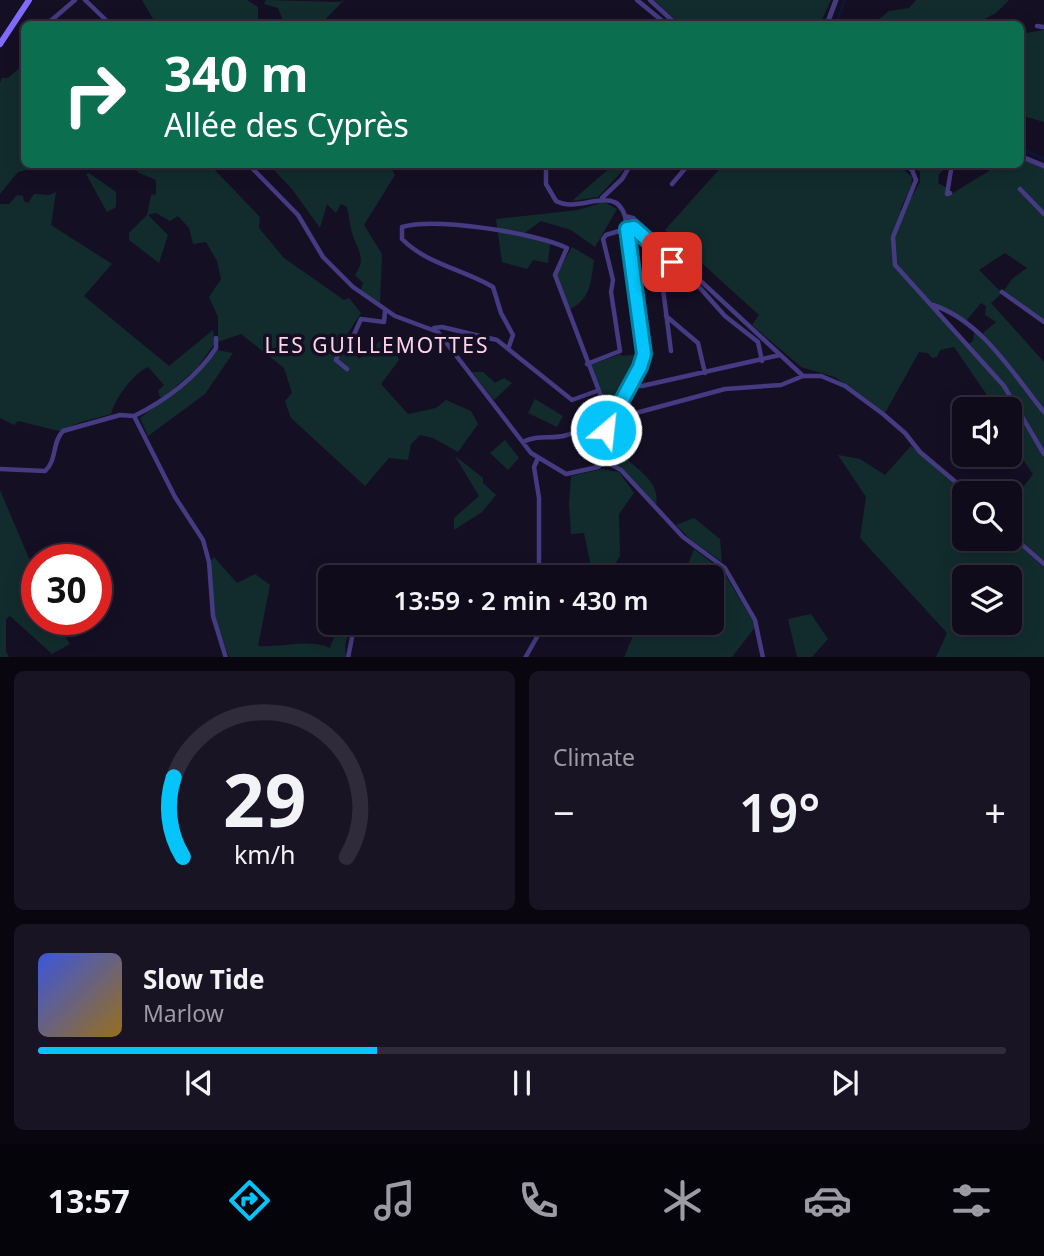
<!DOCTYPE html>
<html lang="en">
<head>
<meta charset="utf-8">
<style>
	:root { --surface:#100b1b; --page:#191424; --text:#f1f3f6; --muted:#9c9ba3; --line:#302b3a; --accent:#04c4f9 }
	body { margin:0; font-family:"Noto Sans",sans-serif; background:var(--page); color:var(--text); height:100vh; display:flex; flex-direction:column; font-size:26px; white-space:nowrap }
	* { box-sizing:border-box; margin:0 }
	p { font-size:23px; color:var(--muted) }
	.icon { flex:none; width:38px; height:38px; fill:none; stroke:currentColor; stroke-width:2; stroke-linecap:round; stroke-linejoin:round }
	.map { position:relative; height:657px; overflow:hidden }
	.drawer { display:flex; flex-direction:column; gap:14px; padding:14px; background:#09060f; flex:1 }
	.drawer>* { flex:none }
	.guide { position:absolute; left:21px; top:21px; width:1003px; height:147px; border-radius:10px; box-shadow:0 4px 18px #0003,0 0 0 2px var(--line); background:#0b6e4f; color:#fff; overflow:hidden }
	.buttons { position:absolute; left:952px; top:397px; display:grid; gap:14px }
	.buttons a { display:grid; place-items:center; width:70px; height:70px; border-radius:10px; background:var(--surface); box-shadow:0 4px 18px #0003,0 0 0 2px var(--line); font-size:35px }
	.speed { position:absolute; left:21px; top:544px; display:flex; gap:14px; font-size:35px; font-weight:700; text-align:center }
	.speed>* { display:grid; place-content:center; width:91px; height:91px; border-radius:50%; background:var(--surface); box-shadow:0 4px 18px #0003,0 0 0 2px var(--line); line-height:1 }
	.speed .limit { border:10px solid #d22; background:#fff; color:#111 }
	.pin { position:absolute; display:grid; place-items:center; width:60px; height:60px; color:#fff; margin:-30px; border-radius:14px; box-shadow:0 4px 10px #0006 }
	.me { position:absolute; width:77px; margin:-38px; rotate:28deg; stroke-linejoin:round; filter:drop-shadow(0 0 5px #0008) }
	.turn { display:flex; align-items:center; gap:24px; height:147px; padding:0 28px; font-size:32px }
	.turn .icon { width:91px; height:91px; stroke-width:2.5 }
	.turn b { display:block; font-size:49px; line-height:60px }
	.big { font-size:52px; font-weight:600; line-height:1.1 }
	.drawer .card { flex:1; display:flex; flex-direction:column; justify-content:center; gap:10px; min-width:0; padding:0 24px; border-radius:10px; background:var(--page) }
	.drawer .dial { align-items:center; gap:0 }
	.dial svg { height:182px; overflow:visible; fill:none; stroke:var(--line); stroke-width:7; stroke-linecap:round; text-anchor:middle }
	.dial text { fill:var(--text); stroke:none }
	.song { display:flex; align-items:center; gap:21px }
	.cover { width:84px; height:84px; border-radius:10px; background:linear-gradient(135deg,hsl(230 70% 55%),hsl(40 70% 35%)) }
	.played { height:7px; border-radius:4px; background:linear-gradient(90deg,var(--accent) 35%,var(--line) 35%) }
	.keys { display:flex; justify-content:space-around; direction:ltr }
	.heat { display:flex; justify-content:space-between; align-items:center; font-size:38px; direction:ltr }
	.drawer .tiles { flex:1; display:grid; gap:14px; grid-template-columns:1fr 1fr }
	.card:last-child { grid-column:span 2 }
	.trip { position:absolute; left:318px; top:565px; width:406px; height:70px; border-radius:10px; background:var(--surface); box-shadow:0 4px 18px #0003,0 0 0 2px var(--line); font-weight:600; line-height:70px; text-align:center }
	.tab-bar { display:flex; height:112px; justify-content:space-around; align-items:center; background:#06040b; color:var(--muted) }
	.tab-bar .icon { width:49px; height:49px }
	.tab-bar .selected { color:var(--accent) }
	.tab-bar b { font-size:32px; color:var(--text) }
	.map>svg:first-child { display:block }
</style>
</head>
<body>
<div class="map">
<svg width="1044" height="658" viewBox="0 0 1044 658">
	<rect width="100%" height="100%" fill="#150f24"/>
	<path fill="#122c2e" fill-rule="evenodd" d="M142,0h105l11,7v17h-102z
		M266,0l74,2 4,-2 -23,24h-37l-6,-16 -14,-4z
		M654,0h177l-11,24h-140z
		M916,0h93l-13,13 -21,11h-102l16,-13 20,-3z
		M1044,30v92l-24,-7v-81z
		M24,64v100l24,1 -30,7 -18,22v-111l2,-5h6z
		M1020,158l24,10v153l-41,-29 9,-13 15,-11 -22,-15 -26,17 23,23 -11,10 53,59v200l-27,-26 1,-17 -8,-10v-11l8,-4 15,-20 -23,-33v-31l-17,-1 -8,-17 -31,-45 -14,3 -3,7 -5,1 -4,-5 -9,-1 -34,61 -50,-36 -34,-10 -49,-42 7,-10 -94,-85 58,-65h176l13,12 -1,10 -11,23 4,1 16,-29v-10l-8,-7h36l-9,9 -1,9 9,5 -2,6 3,2 41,-25 -1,-6 32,-1zM981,303l5,3 -1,9 11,7 -14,12 -8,-1 -1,8 -8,5 -27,-31 1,-9 27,15z
		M379,164l13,5 3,6 -31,50 18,29 -2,50 -20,-13 3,-8 -8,-8c11,-16 4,-23 -2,-39 -3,-9 -4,-20 -6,-29l-6,-3 -5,9 -9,-9 -7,24 -28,-39 -23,-24z
		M131,165h79l50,52 -1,11 25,30 60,42 5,-2 12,15 -17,26 15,20 20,-17 15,6 5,12 -18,24 27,30 28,-6 10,-8 25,11 7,13 -20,28 -25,-14 -13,-3 -9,9 -3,16 -19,-2 -24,28 -74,-68 -6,-17 7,-8 -8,-25 -43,-34 -23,8v-25l-9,-20 12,-18 -4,-18 -11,-19 -13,2 -4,-16 -11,-12 -8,5 -14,-8 -8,2 20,20 -9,28 -30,-23v-7l18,-18 4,-20 5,-1v-14l-17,-7z
		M613,165h15l-30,32 -26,4z
		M89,173l27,19v15l-9,5 -21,-38z
		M56,192l-5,33 61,39 -28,32 85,70 44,-36 2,13 -18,25 -33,29h-4l-2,-6 6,-6 -16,-18c-16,8 -32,30 -37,47l-30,8 -22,9 -41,-10 -4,4 -14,-7v-214h9l8,-9 6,1 1,5 4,2 6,-9 15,1z
		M604,202l13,7 -22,38 -24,-17 -30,-9 -19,14 28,9 -2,19 -15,-3 -6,9 -25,-7 -6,-43 82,-9z
		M572,247l22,13c-3,21 -3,39 -24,49l-14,-34z
		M217,350l16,3 -28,41 -57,42 -8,-18 60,-47z
		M621,354l1,2 18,-2 -31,60 -19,-49z
		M472,372h11l12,11 9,-5 8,5 -18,17z
		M535,399l28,17 -6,11 -29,-14z
		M505,440l14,18 -11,12 -18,-17z
		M911,446l56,47 -3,1v45h46v-3l34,32v89h-108l11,-24 -87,-95 6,-41 -28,-42 22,4 25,16zM964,578h46v45h-46z
		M609,447h17l4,7 -2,6c14,13 32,24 28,45l-45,-47z
		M455,456l28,22v5l13,12 -14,17 -28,18v-12l25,-22z
		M602,469l17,3 15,21 -15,21 1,42 -13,21h-22l7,-5 -8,-39 -13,1 -2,-30 2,-28z
		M0,490l37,87v43h18l15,24 -18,10 -42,-38 -4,3v32l3,6h-9z
		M694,518l26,21 2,23 -31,-22 -15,-15z
		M694,549l29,22 33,55 -24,31 -108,1 14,-35h74v-45l-29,-1z
		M214,557l23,26 18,-9 15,11 -12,61c23,2 51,-8 72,2l9,-25h4l-1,4 8,2 -5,16 1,12h-117l-16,-44 -2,-52z
		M811,614l17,25 -16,18h-15l-9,-38z"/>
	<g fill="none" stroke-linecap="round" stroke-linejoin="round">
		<path stroke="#0b1841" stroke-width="2" d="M836,24l9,-24
			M1020,148l24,11"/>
		<path stroke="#453b82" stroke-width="4.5" d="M85,0l25,24
			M637,0l29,24
			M650,0l26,24
			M47,24l28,-24
			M1037,26l7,1
			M248,164l50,51 25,42 30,30 42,29 43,16 93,121 35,21 32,-7 7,-6
			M546,164v20l10,17c23,13 59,-18 69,15l19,138 -4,13 -34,63 -1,31
			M904,164l8,6 4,10 -23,57 2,28 109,121 40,68
			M672,184l17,-20
			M1020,189l24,25
			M950,193l-3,1 5,-30
			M602,198l20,-19 9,-15
			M625,216l8,2 170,158
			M658,250l13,101
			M1002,292l42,30
			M933,305c49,16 80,69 111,107
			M666,316l32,27 7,30
			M434,328l8,-1 55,13 75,60 25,-9
			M508,349l5,-14 -12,-22 -8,-26c-30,-18 -65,-22 -91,-48v-12c33,-10 134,6 165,21l-12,27 55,145
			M587,364l33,-13 -9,-59 2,-12 -10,-41 3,-4 26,-8 68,61 25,28 33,26 4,19
			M347,369l-11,-9 6,-16 10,-5 9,-20 23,3 1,-11
			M630,385l12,1 138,-31
			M134,416c31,-15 63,-39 82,-68v-10
			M610,420l115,-31 56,-4 22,-9h18l24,10 38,28 22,19 15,19 50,42
			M523,442c15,-8 29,-2 44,-7 14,-4 24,-8 39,-5
			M538,458l-4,9 5,31v80
			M605,461l16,9 62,67 42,31 30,52 8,38
			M0,469l45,2c12,-10 7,-29 18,-40l57,-16 14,1 41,81 28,43 6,22 4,54 13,42
			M1010,534l34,30
			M373,578l6,-6 9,6
			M348,658l6,-31 5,-4
			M525,658l12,-21 4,-14"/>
		<path stroke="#453b82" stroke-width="5" d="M827,24l9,-24
			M1020,156l24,10"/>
		<path stroke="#806bfd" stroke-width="6" d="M0,44l29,-44"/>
	</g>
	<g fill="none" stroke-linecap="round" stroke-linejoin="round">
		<g stroke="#037fa2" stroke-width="18">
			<path id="route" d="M606,430l34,-63 4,-13 -17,-125 7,-1 38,34"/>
		</g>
		<use href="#route" stroke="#04c4f9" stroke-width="12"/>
	</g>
	<g text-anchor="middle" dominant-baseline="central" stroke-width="7" stroke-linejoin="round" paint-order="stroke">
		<g font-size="21" letter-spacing="2" fill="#fed5ea" stroke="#150f24">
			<text x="377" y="345">LES GUILLEMOTTES</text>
		</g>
	</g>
</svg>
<div class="buttons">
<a><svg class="icon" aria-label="sound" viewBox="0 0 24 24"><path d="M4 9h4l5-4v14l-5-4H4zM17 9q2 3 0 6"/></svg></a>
<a><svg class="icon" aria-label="search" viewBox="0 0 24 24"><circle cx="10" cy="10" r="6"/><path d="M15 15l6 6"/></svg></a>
<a><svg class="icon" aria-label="layers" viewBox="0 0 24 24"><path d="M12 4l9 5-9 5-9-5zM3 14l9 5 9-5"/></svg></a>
</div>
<div class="speed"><div class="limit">30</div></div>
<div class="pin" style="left:672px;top:262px;background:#d93025"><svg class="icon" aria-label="arrive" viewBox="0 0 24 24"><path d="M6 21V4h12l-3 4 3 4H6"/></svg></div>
<svg class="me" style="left:606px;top:430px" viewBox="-20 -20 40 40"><circle r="17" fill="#04c4f9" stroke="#fff" stroke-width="3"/><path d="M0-11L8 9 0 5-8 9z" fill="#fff"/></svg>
<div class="trip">13:59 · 2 min · 430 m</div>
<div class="guide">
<div class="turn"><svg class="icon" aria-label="right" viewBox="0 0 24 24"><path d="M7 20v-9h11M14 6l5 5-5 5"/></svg><div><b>340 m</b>Allée des Cyprès</div></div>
</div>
</div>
<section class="drawer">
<div class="tiles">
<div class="card dial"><svg viewBox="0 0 100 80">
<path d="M14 69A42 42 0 1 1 86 69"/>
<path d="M14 69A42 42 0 0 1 10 34" stroke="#04c4f9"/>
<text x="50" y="56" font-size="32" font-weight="700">29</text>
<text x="50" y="72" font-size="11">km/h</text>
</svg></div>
<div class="card"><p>Climate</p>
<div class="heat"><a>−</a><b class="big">19°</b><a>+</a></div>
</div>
<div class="card">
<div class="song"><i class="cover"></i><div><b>Slow Tide</b><p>Marlow</p></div></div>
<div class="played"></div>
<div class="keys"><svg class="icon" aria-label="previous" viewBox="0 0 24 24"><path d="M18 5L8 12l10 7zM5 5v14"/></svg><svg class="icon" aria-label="pause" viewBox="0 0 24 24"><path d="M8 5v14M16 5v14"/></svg><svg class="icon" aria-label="next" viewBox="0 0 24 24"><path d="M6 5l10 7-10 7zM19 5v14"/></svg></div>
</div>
</div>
</section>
<nav class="tab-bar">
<b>13:57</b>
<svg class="icon selected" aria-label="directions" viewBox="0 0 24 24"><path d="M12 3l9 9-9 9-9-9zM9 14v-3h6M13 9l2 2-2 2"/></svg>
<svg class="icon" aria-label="music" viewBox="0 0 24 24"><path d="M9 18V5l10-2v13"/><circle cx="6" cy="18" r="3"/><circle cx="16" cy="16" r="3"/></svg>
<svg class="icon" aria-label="phone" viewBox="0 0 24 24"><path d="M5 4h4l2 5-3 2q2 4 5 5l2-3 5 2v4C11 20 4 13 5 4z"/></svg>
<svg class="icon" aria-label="climate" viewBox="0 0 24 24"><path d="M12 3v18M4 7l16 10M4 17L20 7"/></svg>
<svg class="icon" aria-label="car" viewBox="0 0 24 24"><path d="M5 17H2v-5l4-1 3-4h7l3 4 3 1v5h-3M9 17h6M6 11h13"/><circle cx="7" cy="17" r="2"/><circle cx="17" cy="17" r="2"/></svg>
<svg class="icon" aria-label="filters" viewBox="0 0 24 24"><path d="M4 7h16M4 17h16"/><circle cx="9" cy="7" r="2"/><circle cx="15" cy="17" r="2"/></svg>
</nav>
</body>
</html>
